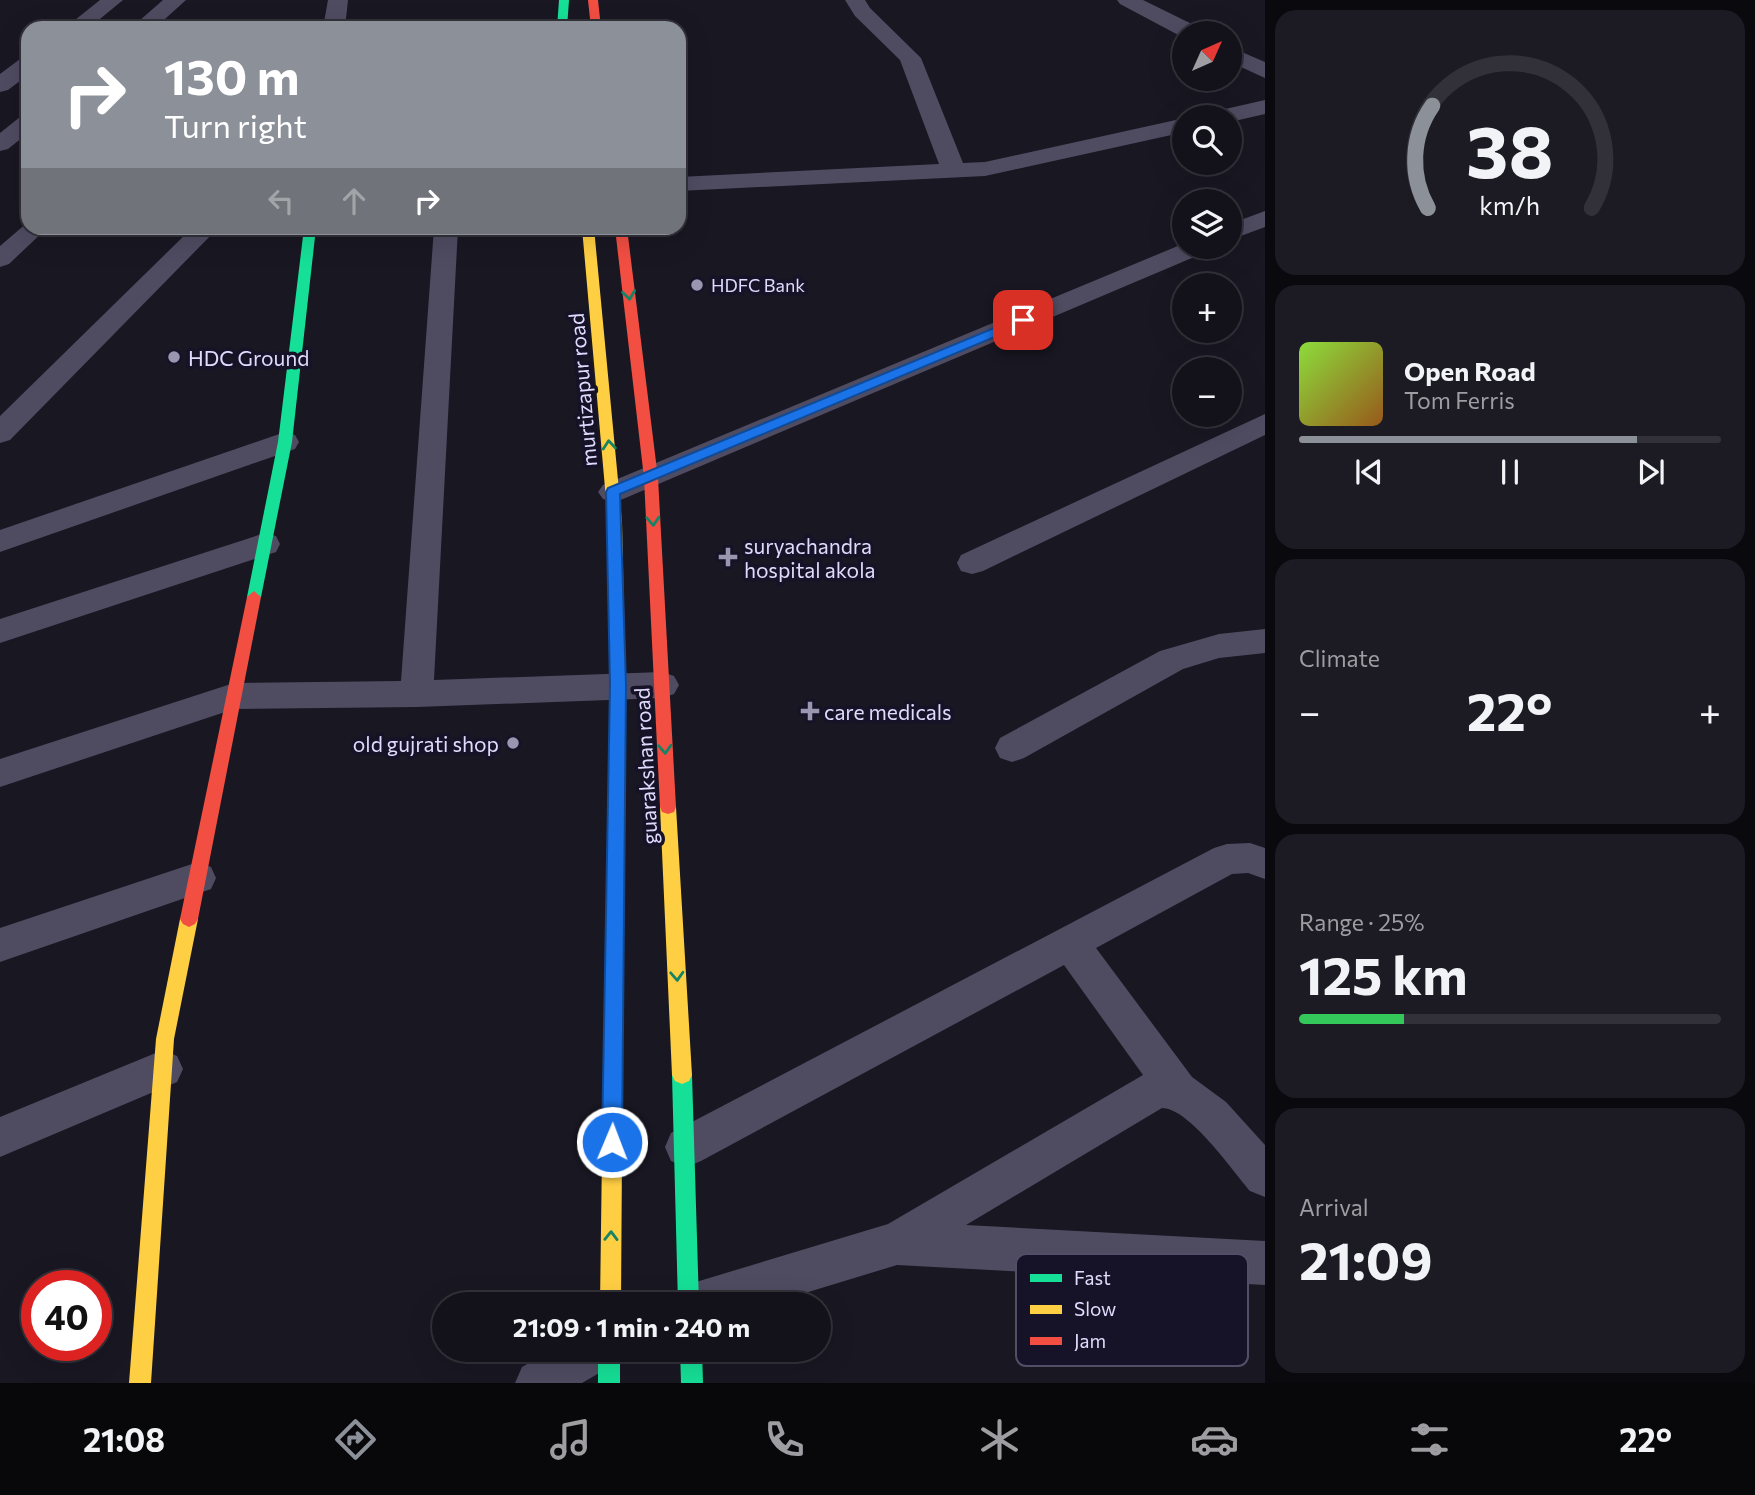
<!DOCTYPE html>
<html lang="en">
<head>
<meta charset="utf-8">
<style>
	:root { --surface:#13111a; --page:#1c1a23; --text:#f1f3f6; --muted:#9d9da2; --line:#323139; --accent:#8c9099 }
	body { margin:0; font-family:Commissioner,sans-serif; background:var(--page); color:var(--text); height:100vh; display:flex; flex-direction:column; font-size:26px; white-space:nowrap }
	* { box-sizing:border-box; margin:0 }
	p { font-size:23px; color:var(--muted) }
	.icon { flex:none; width:38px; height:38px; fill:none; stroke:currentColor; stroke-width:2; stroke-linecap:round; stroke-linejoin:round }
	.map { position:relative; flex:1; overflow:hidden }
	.details { display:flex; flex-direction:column; gap:10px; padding:10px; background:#0a090e; width:490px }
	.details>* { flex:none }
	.top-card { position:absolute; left:21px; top:21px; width:665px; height:214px; border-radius:21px; box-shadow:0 7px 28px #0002,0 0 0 2px var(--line); background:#8c9099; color:#fff; overflow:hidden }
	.needle { width:46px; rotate:45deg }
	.buttons { position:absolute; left:1172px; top:21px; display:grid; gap:14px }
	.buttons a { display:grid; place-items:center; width:70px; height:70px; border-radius:50%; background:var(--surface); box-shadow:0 7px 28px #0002,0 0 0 2px var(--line); font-size:35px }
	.speed { position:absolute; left:21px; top:1270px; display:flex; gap:14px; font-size:35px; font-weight:700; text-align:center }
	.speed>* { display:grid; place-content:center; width:91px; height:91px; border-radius:50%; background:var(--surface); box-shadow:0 7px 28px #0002,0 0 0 2px var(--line); line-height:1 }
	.speed .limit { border:10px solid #d22; background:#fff; color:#111 }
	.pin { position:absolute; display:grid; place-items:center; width:60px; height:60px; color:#fff; margin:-30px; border-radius:14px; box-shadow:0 4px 10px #0006 }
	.me { position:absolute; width:77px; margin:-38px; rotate:1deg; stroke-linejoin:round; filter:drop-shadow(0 0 5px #0008) }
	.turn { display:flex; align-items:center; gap:24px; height:147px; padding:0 28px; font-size:32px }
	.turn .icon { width:91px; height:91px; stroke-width:2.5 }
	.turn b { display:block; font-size:49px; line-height:60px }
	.lanes { display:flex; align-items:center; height:66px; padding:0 28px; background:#0003; justify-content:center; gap:35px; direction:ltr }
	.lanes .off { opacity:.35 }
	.big { font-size:52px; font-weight:700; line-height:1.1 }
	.details .card { flex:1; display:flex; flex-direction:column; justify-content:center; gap:10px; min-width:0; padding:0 24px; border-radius:21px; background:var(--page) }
	.details .dial { align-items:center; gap:0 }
	.dial svg { height:182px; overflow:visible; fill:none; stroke:var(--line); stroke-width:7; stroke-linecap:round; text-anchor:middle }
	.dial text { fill:var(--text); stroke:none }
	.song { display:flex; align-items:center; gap:21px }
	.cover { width:84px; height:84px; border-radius:10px; background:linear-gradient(135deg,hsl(90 70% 55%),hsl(30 70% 35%)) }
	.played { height:7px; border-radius:4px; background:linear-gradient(90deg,var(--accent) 80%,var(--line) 80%) }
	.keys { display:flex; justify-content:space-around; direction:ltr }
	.heat { display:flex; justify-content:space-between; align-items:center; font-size:38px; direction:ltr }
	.charge { height:10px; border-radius:5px; background:linear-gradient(90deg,#34c759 25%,var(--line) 0) }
	.trip { position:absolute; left:432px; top:1292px; width:399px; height:70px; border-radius:35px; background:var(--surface); box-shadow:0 7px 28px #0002,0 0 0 2px var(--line); font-weight:700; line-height:70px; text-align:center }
	.tabs { display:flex; height:112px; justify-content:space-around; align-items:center; background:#08070a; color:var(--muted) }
	.tabs .icon { width:49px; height:49px }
	.tabs .selected { color:var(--accent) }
	.tabs b { font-size:32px; color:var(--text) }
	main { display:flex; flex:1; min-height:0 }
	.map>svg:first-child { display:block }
</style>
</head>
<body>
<main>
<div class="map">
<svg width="1265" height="1383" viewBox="0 0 1265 1383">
	<rect width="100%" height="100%" fill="#191722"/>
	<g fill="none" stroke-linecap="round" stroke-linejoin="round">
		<path fill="#4f4c62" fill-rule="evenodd" d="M100,0h23l-34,28h-24z
			M163,0h23l-31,28h-24z
			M328,0h20l-3,28h-22z
			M845,0h20l5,8 51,50 42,105 22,-1 200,-44v14l-200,44 -306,15v-14l260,-13 -39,-104 -45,-44z
			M1117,0h26l57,28 3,5h-18l-1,5 -64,-34z
			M1230,47l35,15v16l-35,-16z
			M28,57v18l-20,15 -8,2v-18l20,-15z
			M1265,100v14l-35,8v-5h-21l3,-5z
			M28,115v18l-20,16 -8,2v-18l20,-16z
			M1265,211v16l-35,13v-16z
			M28,222v6h19l-38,36 -9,3v-21z
			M192,228h26l-208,212 -10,3v-27z
			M434,228h24l-24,452 228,-8 12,4 5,9 -5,9 -12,4 -245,9 -183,2 -234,78v-28l234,-76 167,-2z
			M1185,243v4h25l-4,5 -583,247 -10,3 -10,-3 -5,-7 5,-7z
			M1265,414v21l-282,136 -11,3 -11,-3 -4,-8 4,-8z
			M285,432l10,3 4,7 -4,7 -295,103v-22z
			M265,533l11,3 4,8 -4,8 -276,91v-24z
			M1265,629v24l-46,5 -36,11 -159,89 -12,4 -12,-4 -5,-10 5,-10 160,-87 59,-17z
			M1250,843l15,5v31l-17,-6 -16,1 -136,74 96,129 34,25 39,43v52l-15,-6c-18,-21 -61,-83 -88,-83l-196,117 299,16v44l-368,-20 -128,39h-95l6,-16 16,-6 192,-58 255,-149 -79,-110 -363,196 -15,6 -15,-6 -6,-14 6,-14 543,-285 13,-4z
			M198,862l13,5 5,11 -5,11 -211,73v-34z
			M163,1050l14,6 6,13 -6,13 -177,75v-40z
			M553,1349h66l-6,16 -31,18h-67l7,-16z"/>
		<path fill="#16e098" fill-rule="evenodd" d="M559,0h10l-2,28h-10z
			M304,228h12l-24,214 -31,155 -7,6 -7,-6 31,-155z
			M682,1066l7,3 3,6 7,229h-21l-6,-229 3,-6z
			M598,1349h22v34h-22z
			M680,1349h22l1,34h-22z"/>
		<path fill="#ffcf43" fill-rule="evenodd" d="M582,228h12l28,294 1,43 -7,5 -7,-5 -1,-43z
			M668,800l6,2 2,5 16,268 -3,6 -7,3 -7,-3 -3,-6 -12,-268 2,-5z
			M189,911l6,3 3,5 -24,120 -23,344h-22l27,-344 24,-120 3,-5z
			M612,1144l7,3 3,7 -1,150h-21l2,-150 3,-7z"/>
		<path fill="#f24e42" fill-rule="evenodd" d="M588,0h10l3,28h-10z
			M615,228h12l31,250 18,329 -2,5 -6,2 -6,-2 -2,-5 -16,-329z
			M616,560l7,5 3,121 -4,468 -3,7 -7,3 -7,-3 -3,-7 8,-468 -1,-121z
			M254,591l7,6 -63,322 -3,5 -6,3 -6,-3 -3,-5 67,-322z"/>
	</g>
	<defs><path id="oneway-chevron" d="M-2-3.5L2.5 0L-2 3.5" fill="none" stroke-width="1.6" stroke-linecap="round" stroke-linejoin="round" transform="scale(1.75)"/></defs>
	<g stroke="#168365">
		<use href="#oneway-chevron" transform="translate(629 295) rotate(83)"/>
		<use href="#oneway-chevron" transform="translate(609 445) rotate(-95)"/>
		<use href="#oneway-chevron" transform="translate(653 521) rotate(87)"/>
		<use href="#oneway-chevron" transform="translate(665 749) rotate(87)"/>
		<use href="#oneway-chevron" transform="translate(677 976) rotate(87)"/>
		<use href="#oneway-chevron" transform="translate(611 1236) rotate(-89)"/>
	</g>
	<path fill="#1a73e8" stroke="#114b97" stroke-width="2" d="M1023,316l6,4 -1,3 -408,171 6,191 -4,457 -3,7 -7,3 -7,-3 -3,-7 8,-457 -4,-193 2,-4z"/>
	<g fill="#9a96b0" stroke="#161227" stroke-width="2.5">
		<circle cx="697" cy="285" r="7"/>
		<circle cx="174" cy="357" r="7"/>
		<path d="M724.5 546.5h7v7h7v7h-7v7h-7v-7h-7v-7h7z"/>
		<path d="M806.5 700.5h7v7h7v7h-7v7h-7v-7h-7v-7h7z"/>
		<circle cx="513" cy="743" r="7"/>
	</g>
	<g text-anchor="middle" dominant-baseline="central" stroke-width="7" stroke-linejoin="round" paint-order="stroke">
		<g font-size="18" fill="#e0dafc" stroke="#161227" text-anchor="start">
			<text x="711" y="285">HDFC Bank</text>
		</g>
		<g font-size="21" fill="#e0dafc" stroke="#161227" text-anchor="start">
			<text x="188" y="357">HDC Ground</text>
			<text x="744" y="545">suryachandra<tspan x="744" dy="24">hospital akola</tspan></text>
			<text x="824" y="711">care medicals</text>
			<text x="499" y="743" text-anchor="end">old gujrati shop</text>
		</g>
		<g font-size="21" fill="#e0dafc" stroke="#161227">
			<text transform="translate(582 390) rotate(-95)">murtizapur road</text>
			<text transform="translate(645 766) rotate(-93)">guarakshan road</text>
		</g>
	</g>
	<rect x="1016" y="1254" width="232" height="112" rx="10" fill="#161227" stroke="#534e67" stroke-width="2"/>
	<rect x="1030" y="1274" width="32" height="8" fill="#16e098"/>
	<rect x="1030" y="1305" width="32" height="9" fill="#ffcf43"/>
	<rect x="1030" y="1337" width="32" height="8" fill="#f24e42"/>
	<g font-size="19" fill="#e0dafc">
		<text x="1074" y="1285">Fast</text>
		<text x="1074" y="1316">Slow</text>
		<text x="1074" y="1348">Jam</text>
	</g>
</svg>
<div class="buttons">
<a><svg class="needle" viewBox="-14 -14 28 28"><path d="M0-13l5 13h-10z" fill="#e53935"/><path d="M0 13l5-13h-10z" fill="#9d9da2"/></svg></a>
<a><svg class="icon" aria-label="search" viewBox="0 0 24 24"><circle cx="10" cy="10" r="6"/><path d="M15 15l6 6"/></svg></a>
<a><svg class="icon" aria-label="layers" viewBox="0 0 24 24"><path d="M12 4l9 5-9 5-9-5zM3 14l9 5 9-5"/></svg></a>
<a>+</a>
<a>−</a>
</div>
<div class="speed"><div class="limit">40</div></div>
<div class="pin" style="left:1023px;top:320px;background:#d93025"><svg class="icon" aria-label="arrive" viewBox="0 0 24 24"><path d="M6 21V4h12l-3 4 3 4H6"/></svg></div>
<svg class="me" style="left:612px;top:1142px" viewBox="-20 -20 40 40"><circle r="17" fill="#1a73e8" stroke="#fff" stroke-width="3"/><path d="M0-11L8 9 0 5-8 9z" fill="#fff"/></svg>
<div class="trip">21:09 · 1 min · 240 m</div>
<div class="top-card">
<div class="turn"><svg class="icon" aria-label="right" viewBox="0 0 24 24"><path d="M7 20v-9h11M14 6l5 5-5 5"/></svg><div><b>130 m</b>Turn right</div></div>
<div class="lanes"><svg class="icon off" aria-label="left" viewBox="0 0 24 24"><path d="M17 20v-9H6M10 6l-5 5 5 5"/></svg><svg class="icon off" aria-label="ahead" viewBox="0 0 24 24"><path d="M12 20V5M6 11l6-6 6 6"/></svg><svg class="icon" aria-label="right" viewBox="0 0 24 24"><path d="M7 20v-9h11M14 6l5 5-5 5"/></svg></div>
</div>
</div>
<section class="details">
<div class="card dial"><svg viewBox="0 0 100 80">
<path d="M14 69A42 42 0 1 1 86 69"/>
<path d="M14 69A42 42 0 0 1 16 24" stroke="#8c9099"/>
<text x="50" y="56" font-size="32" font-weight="700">38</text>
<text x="50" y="72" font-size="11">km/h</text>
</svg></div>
<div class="card">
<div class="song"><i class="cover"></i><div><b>Open Road</b><p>Tom Ferris</p></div></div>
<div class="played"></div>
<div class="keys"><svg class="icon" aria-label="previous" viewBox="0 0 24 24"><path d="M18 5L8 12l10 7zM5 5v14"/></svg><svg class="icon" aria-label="pause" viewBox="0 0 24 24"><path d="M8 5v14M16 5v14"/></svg><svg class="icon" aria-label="next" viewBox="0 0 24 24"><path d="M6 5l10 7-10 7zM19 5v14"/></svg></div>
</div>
<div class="card"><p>Climate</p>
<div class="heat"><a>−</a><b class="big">22°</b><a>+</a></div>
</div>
<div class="card"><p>Range · 25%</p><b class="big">125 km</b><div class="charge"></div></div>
<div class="card"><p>Arrival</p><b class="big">21:09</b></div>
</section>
</main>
<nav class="tabs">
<b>21:08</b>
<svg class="icon selected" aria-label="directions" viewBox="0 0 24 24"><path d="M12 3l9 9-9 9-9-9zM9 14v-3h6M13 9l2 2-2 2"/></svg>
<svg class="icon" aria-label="music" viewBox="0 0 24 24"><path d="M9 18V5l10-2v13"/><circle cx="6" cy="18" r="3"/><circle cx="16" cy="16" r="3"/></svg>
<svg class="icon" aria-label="phone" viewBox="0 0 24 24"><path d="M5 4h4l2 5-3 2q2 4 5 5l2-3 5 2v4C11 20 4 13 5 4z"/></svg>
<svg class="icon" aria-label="climate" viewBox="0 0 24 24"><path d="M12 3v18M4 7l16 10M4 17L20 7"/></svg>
<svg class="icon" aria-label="car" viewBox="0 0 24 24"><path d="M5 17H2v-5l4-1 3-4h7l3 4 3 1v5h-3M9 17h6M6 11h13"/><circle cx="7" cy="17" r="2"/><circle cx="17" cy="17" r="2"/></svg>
<svg class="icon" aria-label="filters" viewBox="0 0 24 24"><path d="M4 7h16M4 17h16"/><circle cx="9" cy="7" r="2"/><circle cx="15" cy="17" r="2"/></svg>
<b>22°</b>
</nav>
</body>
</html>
